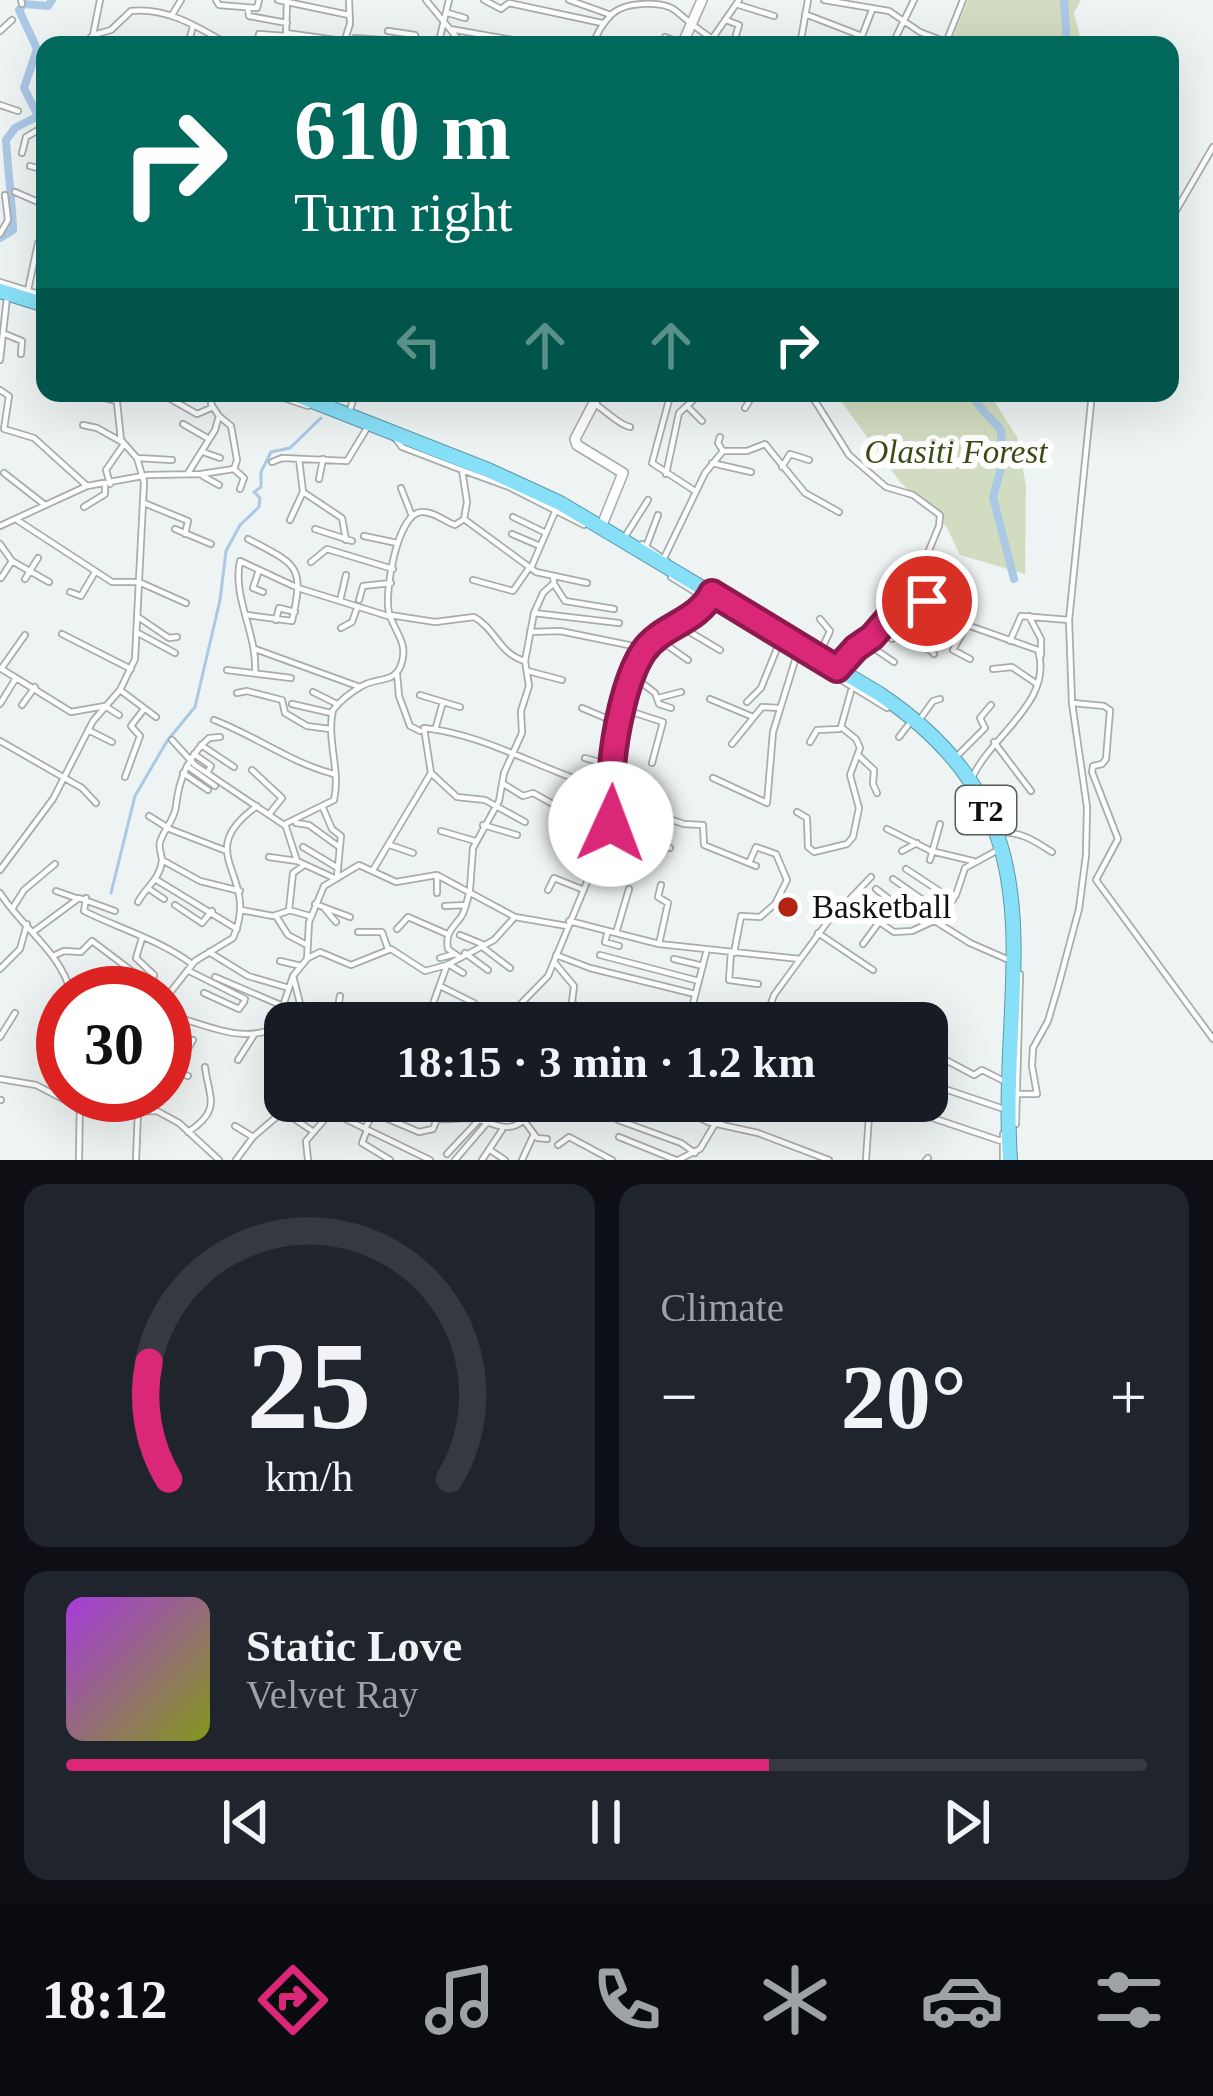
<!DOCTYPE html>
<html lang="en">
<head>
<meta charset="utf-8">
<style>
	:root { --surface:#171b24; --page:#20242c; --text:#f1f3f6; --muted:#9ea1a6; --line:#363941; --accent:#db2777 }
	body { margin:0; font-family:Georgia,serif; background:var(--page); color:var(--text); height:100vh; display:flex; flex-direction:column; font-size:45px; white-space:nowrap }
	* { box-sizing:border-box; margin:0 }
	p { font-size:39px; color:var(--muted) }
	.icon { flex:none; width:66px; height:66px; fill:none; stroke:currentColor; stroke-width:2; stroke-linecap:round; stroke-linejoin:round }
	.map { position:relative; height:1160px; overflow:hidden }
	.panel { display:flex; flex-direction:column; gap:24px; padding:24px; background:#0d0f14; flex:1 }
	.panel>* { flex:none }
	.hud { position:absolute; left:36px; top:36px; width:1143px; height:366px; border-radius:24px; box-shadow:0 12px 48px #0002; background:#00695c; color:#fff; overflow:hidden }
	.speed { position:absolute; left:36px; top:966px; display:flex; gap:24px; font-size:60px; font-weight:700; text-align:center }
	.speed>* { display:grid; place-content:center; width:156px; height:156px; border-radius:50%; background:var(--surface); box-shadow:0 12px 48px #0002; line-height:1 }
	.speed .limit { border:18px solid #d22; background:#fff; color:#111 }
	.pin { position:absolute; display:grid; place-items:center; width:102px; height:102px; color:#fff; margin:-51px; border:6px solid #fff; border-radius:50%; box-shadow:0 3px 12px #0007 }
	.me { position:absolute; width:132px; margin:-66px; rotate:2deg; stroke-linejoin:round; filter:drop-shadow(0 0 9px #0008) }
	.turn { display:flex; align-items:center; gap:42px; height:252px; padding:0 60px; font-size:54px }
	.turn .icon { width:156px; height:156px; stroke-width:2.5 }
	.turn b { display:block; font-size:84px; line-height:102px }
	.lanes { display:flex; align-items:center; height:114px; padding:0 60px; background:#0003; justify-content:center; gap:60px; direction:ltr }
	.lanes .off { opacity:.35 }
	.big { font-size:90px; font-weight:700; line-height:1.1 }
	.panel .widget { flex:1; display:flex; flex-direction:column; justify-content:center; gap:18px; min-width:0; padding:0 42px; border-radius:24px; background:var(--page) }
	.panel .dial { align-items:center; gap:0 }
	.dial svg { height:312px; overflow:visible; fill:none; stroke:var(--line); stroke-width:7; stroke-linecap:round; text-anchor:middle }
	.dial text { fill:var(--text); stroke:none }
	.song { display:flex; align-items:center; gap:36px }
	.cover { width:144px; height:144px; border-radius:18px; background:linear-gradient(135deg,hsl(280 70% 55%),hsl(70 70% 35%)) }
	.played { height:12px; border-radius:6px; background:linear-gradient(90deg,var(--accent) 65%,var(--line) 65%) }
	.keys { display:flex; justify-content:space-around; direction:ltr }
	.heat { display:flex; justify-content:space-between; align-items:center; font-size:66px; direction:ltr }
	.panel .tiles { flex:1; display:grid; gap:24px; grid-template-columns:1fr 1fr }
	.widget:last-child { grid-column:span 2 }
	.trip { position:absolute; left:264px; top:1002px; width:684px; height:120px; border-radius:24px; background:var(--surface); box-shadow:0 12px 48px #0002; font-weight:700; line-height:120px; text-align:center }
	.dock { display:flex; height:192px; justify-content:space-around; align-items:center; background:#090b0e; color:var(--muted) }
	.dock .icon { width:84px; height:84px }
	.dock .on { color:var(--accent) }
	.dock b { font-size:54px; color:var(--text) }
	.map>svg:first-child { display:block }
</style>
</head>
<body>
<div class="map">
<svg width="1213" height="1160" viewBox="0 0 1213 1160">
	<rect width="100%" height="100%" fill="#eef4f3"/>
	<path fill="#d1dcc0" d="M968,0h113l-7,13 8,32h-132z
		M835,393h154l28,44 9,49 -1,88 -65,-19 -14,-29 -46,-44z"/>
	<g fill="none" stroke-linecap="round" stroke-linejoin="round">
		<path stroke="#abc8e5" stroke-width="3" d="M111,893l24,-97 32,-55 28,-34 25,-107 6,-49 14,-26 19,-18 1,-9 -6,-6 7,-5v-15l10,-20 19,-4 31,-30"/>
		<path stroke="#abc8e5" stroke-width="8" d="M1064,0l3,45
			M0,238l13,-8c-1,-31 -5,-58 -7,-90l9,-12 23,-12 -14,-28 13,-39 -18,-39 5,-6 24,2 4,-6
			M969,393l16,20
			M989,417l12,13 1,35 -9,32 21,82"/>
		<g stroke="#a7adac" stroke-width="8">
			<path id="street" d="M21,0l1,4
				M216,0l3,5 38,3 2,-8
				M278,0l71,15
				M426,0l37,45
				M484,0l17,9 8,-6 93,20
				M569,0l42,15
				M824,0l65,11 31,21 26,10
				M739,5l35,11
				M248,9l1,7 38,7
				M448,13l17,5
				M805,14l57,22 10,-26
				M172,15l9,-15
				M726,20l13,5 -6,20
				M450,29l63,11v5
				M0,31l12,-11
				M388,31l27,4 3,8
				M286,33l57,8
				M93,35l18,-5 20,-19c36,-4 67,16 98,34
				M95,35l7,10
				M355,38l83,6
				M712,39l27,-39
				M83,45l10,-10 7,-35
				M188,45l5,-19
				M257,45l2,-11 27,2 1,-36
				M343,45l7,-21 -1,-24
				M438,45l11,-45
				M593,45c4,-13 10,-22 19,-31 13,-12 51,-14 64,-3 14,12 29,24 46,34
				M661,45l4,-8 14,5
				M800,45l8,-45
				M892,45l22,-45
				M945,45l18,-45
				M0,105l18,6
				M22,153l4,-16 19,-11
				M30,166l15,4
				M15,192l30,13
				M1170,221l43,-74
				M0,234l8,-14 -3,-25
				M0,282l45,14
				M28,290l10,-47 7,-10
				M5,334l17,7 -1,13
				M0,360l7,-63
				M0,390l9,6 -5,33 30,9 53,48
				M85,393l32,8
				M160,393l37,21 14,-6
				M269,393l39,13
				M810,393l39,62 37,32 27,8 27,20 -1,11 -29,70
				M669,400l-17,63 43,28
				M593,403c13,7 24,21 37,24
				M687,406l15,15
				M745,408l5,-8 -3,-7
				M350,410l5,-17
				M183,424l26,15
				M83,425l14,3 25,14
				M720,437l-2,6 5,8
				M203,452l17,6
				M137,458l35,2
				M299,459l4,33
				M272,462l10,-4 65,3 20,-33
				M712,463l39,9
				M782,467l8,-13 19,6
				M234,469l10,9 -4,11
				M462,470l44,16
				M4,473l41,32
				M188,473l27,-43 4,-14 -8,-12 3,-11
				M666,474l13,-61 22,-20
				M203,476l16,9
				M319,479l4,-20
				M110,484l-4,-14 18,-26
				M503,484l81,41
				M401,488l11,28
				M303,492l39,26 4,22
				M144,503l44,18 -3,13
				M84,507l21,-13v-8
				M513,517l33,16
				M464,519l72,53 51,11
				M17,520l95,62h27l47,21
				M290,520l13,-28
				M0,526l87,-40 61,-11 53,-1 33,-5 3,-9 -6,-34 -12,-10
				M175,529l36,15
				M315,529l37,12
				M512,534l28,12
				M626,535l22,-35
				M364,536l33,7
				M0,544l12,17 37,21
				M642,544l25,17
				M646,547l12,-32
				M665,556l40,-83 18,-22h24l18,-7 40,49 34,19
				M926,559l42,22
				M311,562l16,-13 66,20
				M531,568l24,-56
				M259,570l-6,18 10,4
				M671,577l26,16
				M1,578l11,-17
				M25,579l13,-21
				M473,580l40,11 16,-23
				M554,584l11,17 49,8
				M70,592l11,4 14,-24
				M359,600l4,-14 28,-3
				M340,601l6,-26
				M534,613l85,10
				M247,615l45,6c13,-56 5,-56 -44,-82
				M390,615l45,7 39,-5c22,12 25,37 51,44
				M1029,616l12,23v16
				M138,617l31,21 8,-1
				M276,620l3,-12 16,4
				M743,620l144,88
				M678,625l42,25
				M967,625l-14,25 17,9
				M341,628l11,-6 5,-14
				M880,629l12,10 14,-10 28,25
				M530,632l30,-1 83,17
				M138,633l37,20
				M62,634l69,35
				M658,639l30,21
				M1010,641l11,-25 48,4
				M866,643l28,19
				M255,649l105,38
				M819,655l11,-24 -10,-12
				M841,664l15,-16 16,-11 36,-40 34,8 25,20 71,25c16,52 -47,85 -66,128
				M0,668l71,44 34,-6 14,9
				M1,669l24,-34
				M993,669l19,-2 25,17
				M227,670l64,8
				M528,671l34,9
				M255,673c3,-38 -23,-75 -15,-112l58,27 93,29
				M397,674l2,22 11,30 10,5
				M633,676l22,17 4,11 12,4
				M120,690l36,27
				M313,692l22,11
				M237,693l10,-2 35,9 3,13 22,13 23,3
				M420,695l40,12
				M658,698l23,-6
				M710,699l43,18
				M747,702l14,-14 19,-47
				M1073,703l31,3 6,4 -4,49 -4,5 -9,2 -1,6 26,67 -22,41 117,159
				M0,704l16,-26
				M292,704l39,9
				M22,705l13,-18
				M582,708l38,16
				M623,709l40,13 -11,41
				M214,720c42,16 77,43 120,54
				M918,722l15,-21 7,-2
				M88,730l24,12
				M435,730l8,-28
				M899,737l10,-13
				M172,740l23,25 89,60
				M0,741l82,47 14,15
				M810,742l7,-12 22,-1
				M994,742l37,49
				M732,744l30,-37 18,1
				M201,745l33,22
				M194,754l17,12 -4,7
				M859,756l15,14 -1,14 4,9
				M585,758l28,8
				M953,760l32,-32 -5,-10 11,-13
				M187,766l28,20
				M252,770l30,28 -12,15
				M183,773l25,17
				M431,773l26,24 28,3 40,22
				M125,777l15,-41 -9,-10 13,-17
				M713,778l54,25 6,-71 24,-78
				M502,783l21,13 10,-3 29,16 108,39
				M966,788l12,22
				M616,801l68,23 19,1 1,20 52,21
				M323,808l9,21 9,7 -4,41
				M797,812l10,6 1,29 6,5 33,-8 6,-7 6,-29 -9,-33 10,-27 -4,-9 -15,-12 10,-36
				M149,816l19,12
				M296,823l13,2 29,21
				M483,825l34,10
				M167,828l57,22
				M887,829l44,22 42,10
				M441,831l34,10
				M997,833c22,-3 38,8 55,19
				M390,845l23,8
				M303,847l35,21
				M902,851l15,-8
				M269,857l28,4
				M162,860l38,21 40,10
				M930,860l10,-36
				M303,866l-10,7 -4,37 21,6
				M906,869l47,31
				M0,870l53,-71 40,-78 27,-31 15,-31 9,-177 -7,-24 -16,-18 -5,-47
				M373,870l58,-97 -7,-45c67,7 125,48 190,62
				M334,878l-37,-17 -12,-37 49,-24c7,-30 -8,-60 -1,-90 8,-10 18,-18 29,-24 14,-9 32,-2 39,-21 8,-22 -6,-32 -12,-52 -5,-20 8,-99 32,-101 13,-1 24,10 34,13l9,-6 3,-17 -5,-32 -60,-23 -7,-9
				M155,879l82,50
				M893,879l50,35
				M149,889l15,10
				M470,889l3,-41 26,-47 5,-28 18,-40 -1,-22 8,-25 -4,-25 9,-48 9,-20 11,-10 -1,-7
				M876,889l13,10 -12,20
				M548,890l6,-12 30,12
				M56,891l20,7
				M0,893c22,35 60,58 71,100
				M437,893v-18
				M86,898l-2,13c36,18 76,29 108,53
				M138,902c7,-14 22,-23 24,-41 0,-7 -4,-13 -2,-19 4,-13 15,-23 16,-36 3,-27 12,-49 33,-68l11,-1
				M847,902l24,-25
				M315,904l35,13
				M175,905l27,18 10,-12
				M445,906l21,-1
				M12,909l12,-19 31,-26
				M325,909l11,13
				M241,910l32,6 15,-5
				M276,916l12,19 17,9
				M569,921l90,23 141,15
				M935,921l35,22 39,17
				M397,929l11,-12 39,17
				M608,931l-3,11 14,4
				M33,932l46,-34 36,13
				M358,932h24l6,17
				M616,933l13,-44
				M818,933l55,37
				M460,935l22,9
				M142,938l-6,20 18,17 -3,14
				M659,944l9,-41 -10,-6 3,-12
				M863,944l17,-23
				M481,946l29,22
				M209,952l39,24 41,12
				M731,952l-2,28 29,4
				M465,953l23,17
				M734,953l7,-37 19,1 15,-13 12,-24 -11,-26 -20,-7 -7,16
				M556,955l34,13 105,26
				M600,955l99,26
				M53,956l11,-5 17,1 11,-11 53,40 7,12
				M458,956l-10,-7c-3,-16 4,-20 13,-32 5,-7 6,-18 9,-26
				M308,958l12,-6 31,13 40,-16 34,22 22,-6
				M440,958l15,-4
				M674,959l29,7
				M280,961l21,5
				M554,962l20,24 -2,16 8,8
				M448,964l15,9
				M0,969l20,-20 7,-25
				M189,971l56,28
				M293,976l12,47
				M215,977l68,29
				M69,985l13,8
				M442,987l32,16
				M204,993l35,16 5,-7
				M165,999l30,-38 38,-23c29,-64 -44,-83 24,-132
				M522,1003l48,20
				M165,1015c34,5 67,27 102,16l16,-25 10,-30 14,-17 2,-37 15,-36 35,-21 37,17 41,-7 78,42 52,9
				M833,1021l7,2
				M335,1023l5,-27
				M426,1023l21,-58 47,-25 19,-21
				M502,1023l46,-47 63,-152c5,-20 1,-37 2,-57 1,-35 10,-91 33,-118 19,-23 51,-27 65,-54
				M576,1023l4,-13 5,-1 33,9
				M675,1023l56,-11 33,10
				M688,1023l18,-70
				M764,1023l10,-28 63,-86 13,-7 44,30 18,-1 26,-12 18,-24 9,-27 33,-18
				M801,1023l1,-15 16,7
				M0,1037l15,-24
				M165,1039l24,8 4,-7
				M927,1050l47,25 8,-5 24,12
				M165,1053l18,7
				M238,1060l16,-25
				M165,1068l23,8
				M0,1079l36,6 52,27 69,-1 22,12 40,37
				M165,1081l7,2
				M927,1083l80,27
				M1010,1094h27l-5,-28 1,-18 15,-27 10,-34 21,-78 7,-54 1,-48 -15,-104 -3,-83 23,-227
				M0,1100h1
				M423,1101l14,18
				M665,1101l43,21 50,11 71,27
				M882,1101l122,41
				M289,1107l4,11 21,14
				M137,1111l3,-16
				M348,1120l10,-19
				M618,1120l63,23 14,10
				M525,1122l12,16 10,1
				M720,1124l13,-23
				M1016,1124l4,-150
				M235,1126l18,11
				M365,1128l9,-15 45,19 14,-3 4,-10c11,1 20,-1 31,-1 22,1 38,19 57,1v-18
				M367,1130l-5,13 28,17
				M188,1132c34,-22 21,-34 17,-65
				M619,1137l57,23
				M558,1145l11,-8 43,23
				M490,1150l15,10
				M447,1154l32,-34v-10l-13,-9
				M79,1160l1,-65
				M136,1160l2,-49
				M236,1160l17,-23 42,-36
				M308,1160l-2,-19 25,-29 99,48
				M455,1160l31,-36
				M482,1160l20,-30
				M522,1160l12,-26
				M678,1160l22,-11 15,-25
				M866,1160l4,-59
				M926,1160l2,-2
				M1003,1160v-26"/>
		</g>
		<g stroke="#a7adac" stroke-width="12">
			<path id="secondary" d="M682,45l20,-45
				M599,393l-24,46 2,6 46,28 -21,52"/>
		</g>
		<g stroke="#5e98a8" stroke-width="16">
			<path id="highway" d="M0,291l45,14
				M292,393l196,77 72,33 318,190c192,128 120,278 132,467"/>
		</g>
		<use href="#street" stroke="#fff" stroke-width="4.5"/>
		<use href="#secondary" stroke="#fff" stroke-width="9"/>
		<use href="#highway" stroke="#88e0f8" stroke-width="14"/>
	</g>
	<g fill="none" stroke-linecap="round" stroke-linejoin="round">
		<g stroke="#8e194d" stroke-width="30">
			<path id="route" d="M611,824c5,-20 1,-36 1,-55 2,-32 13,-90 31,-117 18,-27 54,-29 69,-59l125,76 19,-21 16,-11 34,-39 21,3"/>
		</g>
		<use href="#route" stroke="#db2777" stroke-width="21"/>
	</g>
	<circle fill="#b32512" stroke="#fff" stroke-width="4.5" cx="788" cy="907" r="12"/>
	<g text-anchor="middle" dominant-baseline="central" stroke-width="12" stroke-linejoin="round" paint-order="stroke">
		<rect fill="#fff" stroke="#585959" stroke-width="3" x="956" y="786" width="60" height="48" rx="9"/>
		<g font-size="30" font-weight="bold" fill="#101212">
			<text x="986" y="810">T2</text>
		</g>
		<g font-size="33" font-style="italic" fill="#3b4b14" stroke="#fff">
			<text x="956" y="452">Olasiti Forest</text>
		</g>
		<g font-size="33" fill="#101212" stroke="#fff" text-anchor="start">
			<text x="812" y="907">Basketball</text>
		</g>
	</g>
</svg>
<div class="speed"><div class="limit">30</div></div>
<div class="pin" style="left:927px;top:601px;background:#d93025"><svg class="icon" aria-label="arrive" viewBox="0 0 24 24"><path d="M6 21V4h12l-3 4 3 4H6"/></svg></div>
<svg class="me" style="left:611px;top:824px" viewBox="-20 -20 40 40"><circle r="19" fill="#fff"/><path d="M0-13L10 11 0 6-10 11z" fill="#db2777"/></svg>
<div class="trip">18:15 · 3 min · 1.2 km</div>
<div class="hud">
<div class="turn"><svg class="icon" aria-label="right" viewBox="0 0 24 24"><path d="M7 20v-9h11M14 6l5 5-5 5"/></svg><div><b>610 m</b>Turn right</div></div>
<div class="lanes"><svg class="icon off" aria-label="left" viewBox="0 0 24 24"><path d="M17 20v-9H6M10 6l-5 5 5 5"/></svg><svg class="icon off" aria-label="ahead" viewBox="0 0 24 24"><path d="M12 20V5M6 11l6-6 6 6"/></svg><svg class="icon off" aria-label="ahead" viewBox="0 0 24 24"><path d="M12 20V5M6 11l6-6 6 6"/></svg><svg class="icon" aria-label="right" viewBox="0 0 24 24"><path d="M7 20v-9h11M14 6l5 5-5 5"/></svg></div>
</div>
</div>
<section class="panel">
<div class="tiles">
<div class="widget dial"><svg viewBox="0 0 100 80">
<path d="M14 69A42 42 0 1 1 86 69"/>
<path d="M14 69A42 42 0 0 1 9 39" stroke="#db2777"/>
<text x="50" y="56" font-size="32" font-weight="700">25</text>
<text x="50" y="72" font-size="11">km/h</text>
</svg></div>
<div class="widget"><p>Climate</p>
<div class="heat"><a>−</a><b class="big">20°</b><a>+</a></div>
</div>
<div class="widget">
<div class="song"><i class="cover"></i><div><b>Static Love</b><p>Velvet Ray</p></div></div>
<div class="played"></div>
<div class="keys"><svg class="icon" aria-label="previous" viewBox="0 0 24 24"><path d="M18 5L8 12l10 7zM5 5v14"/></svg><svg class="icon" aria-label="pause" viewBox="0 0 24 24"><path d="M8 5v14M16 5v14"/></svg><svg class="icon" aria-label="next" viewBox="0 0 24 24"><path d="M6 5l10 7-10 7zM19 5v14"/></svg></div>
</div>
</div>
</section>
<nav class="dock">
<b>18:12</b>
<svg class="icon on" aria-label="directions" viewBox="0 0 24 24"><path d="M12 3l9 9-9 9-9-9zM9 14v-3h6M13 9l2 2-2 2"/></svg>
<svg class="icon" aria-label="music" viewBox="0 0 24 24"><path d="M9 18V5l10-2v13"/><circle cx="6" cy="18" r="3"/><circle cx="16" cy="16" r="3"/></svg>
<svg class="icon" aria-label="phone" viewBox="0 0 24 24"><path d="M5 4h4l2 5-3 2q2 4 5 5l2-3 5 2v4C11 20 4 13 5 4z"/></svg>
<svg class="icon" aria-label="climate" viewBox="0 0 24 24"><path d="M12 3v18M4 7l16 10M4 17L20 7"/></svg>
<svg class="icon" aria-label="car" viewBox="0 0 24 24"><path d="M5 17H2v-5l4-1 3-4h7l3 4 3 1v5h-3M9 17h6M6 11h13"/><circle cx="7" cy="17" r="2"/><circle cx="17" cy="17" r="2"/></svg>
<svg class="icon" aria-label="filters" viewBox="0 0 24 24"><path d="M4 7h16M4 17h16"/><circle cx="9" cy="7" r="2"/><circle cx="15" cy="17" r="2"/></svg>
</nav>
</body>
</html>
